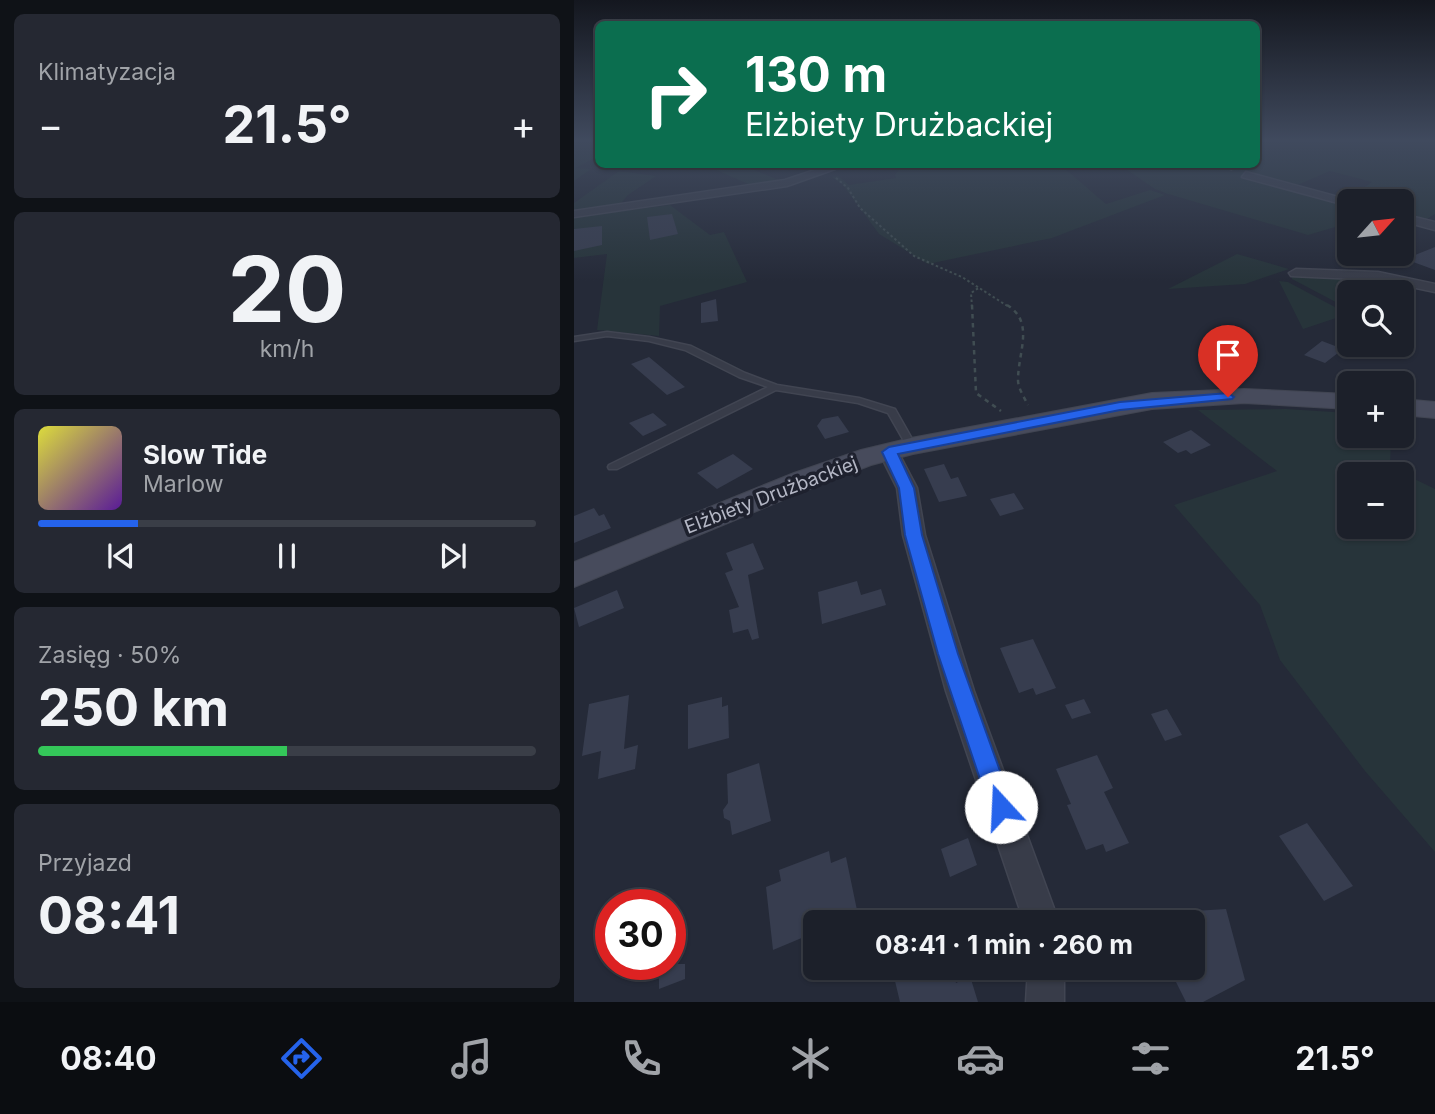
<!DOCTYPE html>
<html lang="pl">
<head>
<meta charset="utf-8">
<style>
	:root { --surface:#1c202a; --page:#252832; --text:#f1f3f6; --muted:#a0a3a8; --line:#3a3e47; --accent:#2563eb }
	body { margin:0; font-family:Inter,sans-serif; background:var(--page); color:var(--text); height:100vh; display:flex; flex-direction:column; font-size:26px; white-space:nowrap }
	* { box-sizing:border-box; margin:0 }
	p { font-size:23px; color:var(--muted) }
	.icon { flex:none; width:38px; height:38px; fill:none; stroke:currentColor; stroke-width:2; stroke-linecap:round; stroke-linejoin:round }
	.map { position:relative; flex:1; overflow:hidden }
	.drawer { display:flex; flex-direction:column; gap:14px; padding:14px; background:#0f1217; width:574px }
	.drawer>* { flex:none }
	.guide { position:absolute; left:21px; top:21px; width:665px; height:147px; border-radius:10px; box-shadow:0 2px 5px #0004,0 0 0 2px var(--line); background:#0b6e4f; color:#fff; overflow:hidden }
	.needle { width:46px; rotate:63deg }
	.buttons { position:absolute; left:763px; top:189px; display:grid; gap:14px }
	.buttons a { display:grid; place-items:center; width:77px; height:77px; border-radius:10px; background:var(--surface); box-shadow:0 2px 5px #0004,0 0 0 2px var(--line); font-size:35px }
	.speed { position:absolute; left:21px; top:889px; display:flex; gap:14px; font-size:35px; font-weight:700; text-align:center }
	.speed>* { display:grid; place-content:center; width:91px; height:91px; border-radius:50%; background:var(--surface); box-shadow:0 2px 5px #0004,0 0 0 2px var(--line); line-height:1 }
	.speed .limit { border:10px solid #d22; background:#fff; color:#111 }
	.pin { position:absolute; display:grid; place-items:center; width:60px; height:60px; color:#fff; margin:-72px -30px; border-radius:50% 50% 50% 0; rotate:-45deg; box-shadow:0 0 7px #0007 }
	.pin .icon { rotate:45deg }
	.me { position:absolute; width:77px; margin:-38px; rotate:340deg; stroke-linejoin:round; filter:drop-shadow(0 0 5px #0008) }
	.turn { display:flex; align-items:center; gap:24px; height:147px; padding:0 35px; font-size:32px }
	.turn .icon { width:91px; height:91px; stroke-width:2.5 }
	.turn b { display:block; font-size:49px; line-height:60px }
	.big { font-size:52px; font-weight:700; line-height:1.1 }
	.drawer .card { flex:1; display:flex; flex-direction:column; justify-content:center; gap:10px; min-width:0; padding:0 24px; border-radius:10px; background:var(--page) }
	.drawer .dial { align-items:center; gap:0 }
	.dial b { font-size:91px; line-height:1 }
	.song { display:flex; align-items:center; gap:21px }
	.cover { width:84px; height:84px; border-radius:10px; background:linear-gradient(135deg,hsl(60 70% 55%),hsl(270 70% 35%)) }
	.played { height:7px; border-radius:4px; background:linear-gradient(90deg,var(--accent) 20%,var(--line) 20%) }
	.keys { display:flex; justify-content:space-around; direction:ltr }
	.heat { display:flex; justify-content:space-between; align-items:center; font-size:38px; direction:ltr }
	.charge { height:10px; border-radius:5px; background:linear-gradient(90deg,#34c759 50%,var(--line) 0) }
	.trip { position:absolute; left:229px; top:910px; width:402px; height:70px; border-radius:10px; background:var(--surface); box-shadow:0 2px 5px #0004,0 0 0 2px var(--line); font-weight:700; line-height:70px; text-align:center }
	.tabs { display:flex; height:112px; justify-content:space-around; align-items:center; background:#0b0d11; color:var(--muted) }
	.tabs .icon { width:49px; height:49px }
	.tabs .active { color:var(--accent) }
	.tabs b { font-size:32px; color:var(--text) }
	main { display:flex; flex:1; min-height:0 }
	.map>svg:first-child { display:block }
</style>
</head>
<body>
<main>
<section class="drawer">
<div class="card"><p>Klimatyzacja</p>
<div class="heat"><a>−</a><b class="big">21.5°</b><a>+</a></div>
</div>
<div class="card dial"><b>20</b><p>km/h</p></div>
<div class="card">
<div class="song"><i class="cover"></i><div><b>Slow Tide</b><p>Marlow</p></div></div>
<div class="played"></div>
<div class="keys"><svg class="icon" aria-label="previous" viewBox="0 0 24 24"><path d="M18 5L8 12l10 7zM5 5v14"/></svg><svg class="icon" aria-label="pause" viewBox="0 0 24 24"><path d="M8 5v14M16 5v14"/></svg><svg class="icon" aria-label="next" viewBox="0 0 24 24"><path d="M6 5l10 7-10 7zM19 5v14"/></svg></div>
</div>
<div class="card"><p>Zasięg · 50%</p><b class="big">250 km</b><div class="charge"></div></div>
<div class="card"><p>Przyjazd</p><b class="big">08:41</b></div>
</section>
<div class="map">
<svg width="861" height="1002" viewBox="0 0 861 1002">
	<rect width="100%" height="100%" fill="#252a38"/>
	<path fill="#27343a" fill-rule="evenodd" d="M0,140h24v16l-22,12 15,1 -17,12z
		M683,140h178v74l-10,6 -23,-6v-13l-56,-1 26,-18 -42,-11 -35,15 -50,-10 104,28v19l-41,12 -140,-41 -13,-5 -35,-24 136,-1z
		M329,164l165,1 -5,2 43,37 44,-14 15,5 -113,43 -124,26 -49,-30 -36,-49 -11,-8 6,-1 11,9 47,-7 -1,-3z
		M153,165h16l40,17 -28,5 -41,-18z
		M45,171l37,5 -28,19 -11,13 -43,5v-10z
		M96,205l40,30 14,-3 23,50 -87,24 -1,30 -62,-6 10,-76 -33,4v-41z
		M663,254l52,15 -44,15 -77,5z
		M763,273l41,19h-29v17l-57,-30v-3z
		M705,281l9,1 60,32 -45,15z
		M712,409l63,4v23h42l-1,31 45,22v363l-70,-81 -85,-111 -20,-55 -86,-100 103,-34 -79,-61zM775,474h53v53h-53z"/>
	<path fill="#373d4f" d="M98,214l6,20 -28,6 -3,-23z
		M28,226v19l-28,6v-22z
		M861,247v23l-30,-11z
		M142,299l2,22 -17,2v-20z
		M748,341l21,8 -18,14 -21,-8z
		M75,357l36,30 -18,8 -36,-31z
		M79,413l14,12 -24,11 -14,-13z
		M264,416l11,16 -24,7 -8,-13 5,-7z
		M617,430l20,15 -20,9 -5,-4 -8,3 -15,-11z
		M159,454l20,15 -36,20 -20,-16z
		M370,464l7,15 7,-2 9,19 -28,6 -15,-33z
		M440,493l10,16 -24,7 -10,-17z
		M20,508l5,8 5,-2 7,14 -37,15v-27z
		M179,543l11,26 -16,6 11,63 -7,2 -4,-11 -15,4 -4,-23 10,-3 -14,-34 8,-3 -7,-17z
		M283,581l4,14 20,-6 5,16 -64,19 -4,-32z
		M43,590l7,18 -45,19 -5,-19z
		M459,639l23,49 -20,7 -3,-7 -14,5 -19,-45z
		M55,695l-5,54 14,-4 -3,24 -37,10 3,-28 -19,5 7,-52z
		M148,697v10l6,-2 1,33 -41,11v-44z
		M510,699l7,14 -19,6 -7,-14z
		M593,709l15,26 -17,6 -14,-27z
		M523,755l16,33 -9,4 25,51 -23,9 -3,-8 -17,6 -19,-45 4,-1 -15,-35z
		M185,763l12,58 -39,14 -2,-14 -6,-3 -1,-8 5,-7 -1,-29z
		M733,823l46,63 -29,15 -45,-65z
		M394,838l9,27 -27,12 -9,-28z
		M255,851l2,12 15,-6 12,58 -17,7h-40l3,15 -31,13 -7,-63 15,-6 -2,-11z
		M652,909l19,71 -42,22h-17l-17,-34h25v-57z
		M85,964h26v15l-26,10z
		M351,968l4,13 24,-11 3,13 14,-7 8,26h-78l-5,-21z"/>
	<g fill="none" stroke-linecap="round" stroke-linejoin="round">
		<g stroke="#414552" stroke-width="3">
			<path id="lane" d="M33,332l42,5 42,9 54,27 32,12 82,13 36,11 21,37 -2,2h-6l-20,-35 -30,-10 -82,-13 -159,79h-8l-1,-2 1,-2 159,-78 -29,-10 -54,-27 -36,-9 -42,-5 -33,5v-4z"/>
		</g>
		<g stroke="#414552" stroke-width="3">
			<path id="street" d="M259,164h16l-62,22 -213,31v-6l211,-31z
				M672,172l107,29h-4v5l-107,-29z
				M828,214l33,8v8l-33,-9z
				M722,269l82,3 57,12v8l-57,-12 -87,-4 -2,-3z
				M315,446l7,2 21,40 8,47 49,156 85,231h-35l-78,-231 -43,-156 -6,-47 -18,-36z
				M454,968h36v34h-38z"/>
		</g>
		<g stroke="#414552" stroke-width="2">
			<path id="secondary" d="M670,389l105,5v15l-105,-6 -92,6 -239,45 -42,11 -57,22 -240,100v-25l220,-89 67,-23 50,-12 241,-45z
				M828,399l33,3v16l-33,-3z"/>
		</g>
		<path stroke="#404d52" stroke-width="2" stroke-dasharray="2.5 2.5" stroke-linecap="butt" d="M642,164l18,7
			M262,178l12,10 12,20 54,48 48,21 47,30
			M398,307l-1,-14 9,-6"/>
		<path stroke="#404d52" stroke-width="2.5" stroke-dasharray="4.5 4.5" stroke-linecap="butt" d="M398,305l4,88 25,18
			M433,305c28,17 11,47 11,75 0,8 6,17 10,25"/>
		<use href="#lane" fill="#383c49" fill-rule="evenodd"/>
		<use href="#street" fill="#383c49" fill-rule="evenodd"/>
		<use href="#secondary" fill="#474b5c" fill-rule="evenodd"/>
	</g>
	<linearGradient id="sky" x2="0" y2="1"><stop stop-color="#14171f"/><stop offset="0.5" stop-color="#404a5e"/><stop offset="1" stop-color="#404a5e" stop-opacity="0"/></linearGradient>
	<rect width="861" height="281" fill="url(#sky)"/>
	<path fill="#2563eb" stroke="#184099" stroke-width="2" d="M654,393l6,4 -2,2 -112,11 -222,44 16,34 8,47 36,119 55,153 -4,8 -8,4 -9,-4 -54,-161 -33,-119 -6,-47 -17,-36 7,-5 231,-45z"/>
	<g text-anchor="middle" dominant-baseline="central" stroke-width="7" stroke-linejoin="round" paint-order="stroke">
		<g font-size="19" fill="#b4b7c5" stroke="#1e212e">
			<text transform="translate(197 495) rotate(-21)">Elżbiety Drużbackiej</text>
		</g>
	</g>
</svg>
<div class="buttons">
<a><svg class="needle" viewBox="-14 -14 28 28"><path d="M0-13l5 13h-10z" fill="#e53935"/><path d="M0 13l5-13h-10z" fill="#a0a3a8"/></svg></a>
<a><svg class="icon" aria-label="search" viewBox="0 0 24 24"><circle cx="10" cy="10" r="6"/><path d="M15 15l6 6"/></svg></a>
<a>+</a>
<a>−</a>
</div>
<div class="speed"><div class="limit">30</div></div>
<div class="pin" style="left:654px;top:397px;background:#d93025"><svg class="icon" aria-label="arrive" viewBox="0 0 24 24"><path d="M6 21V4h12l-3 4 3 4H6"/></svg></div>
<svg class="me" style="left:427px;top:807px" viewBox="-20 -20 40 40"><circle r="19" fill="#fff"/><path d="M0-13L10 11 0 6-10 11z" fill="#2563eb"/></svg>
<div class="trip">08:41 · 1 min · 260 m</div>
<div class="guide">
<div class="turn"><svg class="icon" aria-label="right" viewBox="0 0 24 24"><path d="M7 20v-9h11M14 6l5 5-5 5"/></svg><div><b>130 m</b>Elżbiety Drużbackiej</div></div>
</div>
</div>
</main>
<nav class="tabs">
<b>08:40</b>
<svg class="icon active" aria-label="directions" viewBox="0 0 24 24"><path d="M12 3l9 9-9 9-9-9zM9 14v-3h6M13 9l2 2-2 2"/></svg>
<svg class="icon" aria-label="music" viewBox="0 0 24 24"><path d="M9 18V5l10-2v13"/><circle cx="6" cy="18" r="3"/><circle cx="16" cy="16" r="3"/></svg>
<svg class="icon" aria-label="phone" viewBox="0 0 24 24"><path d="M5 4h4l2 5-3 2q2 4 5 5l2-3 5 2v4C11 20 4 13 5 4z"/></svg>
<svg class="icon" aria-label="climate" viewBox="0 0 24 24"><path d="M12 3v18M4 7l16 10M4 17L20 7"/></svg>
<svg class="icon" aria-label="car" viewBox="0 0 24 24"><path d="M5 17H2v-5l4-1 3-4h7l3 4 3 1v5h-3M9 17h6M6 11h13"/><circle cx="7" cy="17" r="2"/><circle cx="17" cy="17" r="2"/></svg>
<svg class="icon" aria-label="filters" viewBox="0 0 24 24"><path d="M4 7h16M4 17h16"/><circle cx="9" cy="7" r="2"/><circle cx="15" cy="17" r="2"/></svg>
<b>21.5°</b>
</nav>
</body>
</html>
